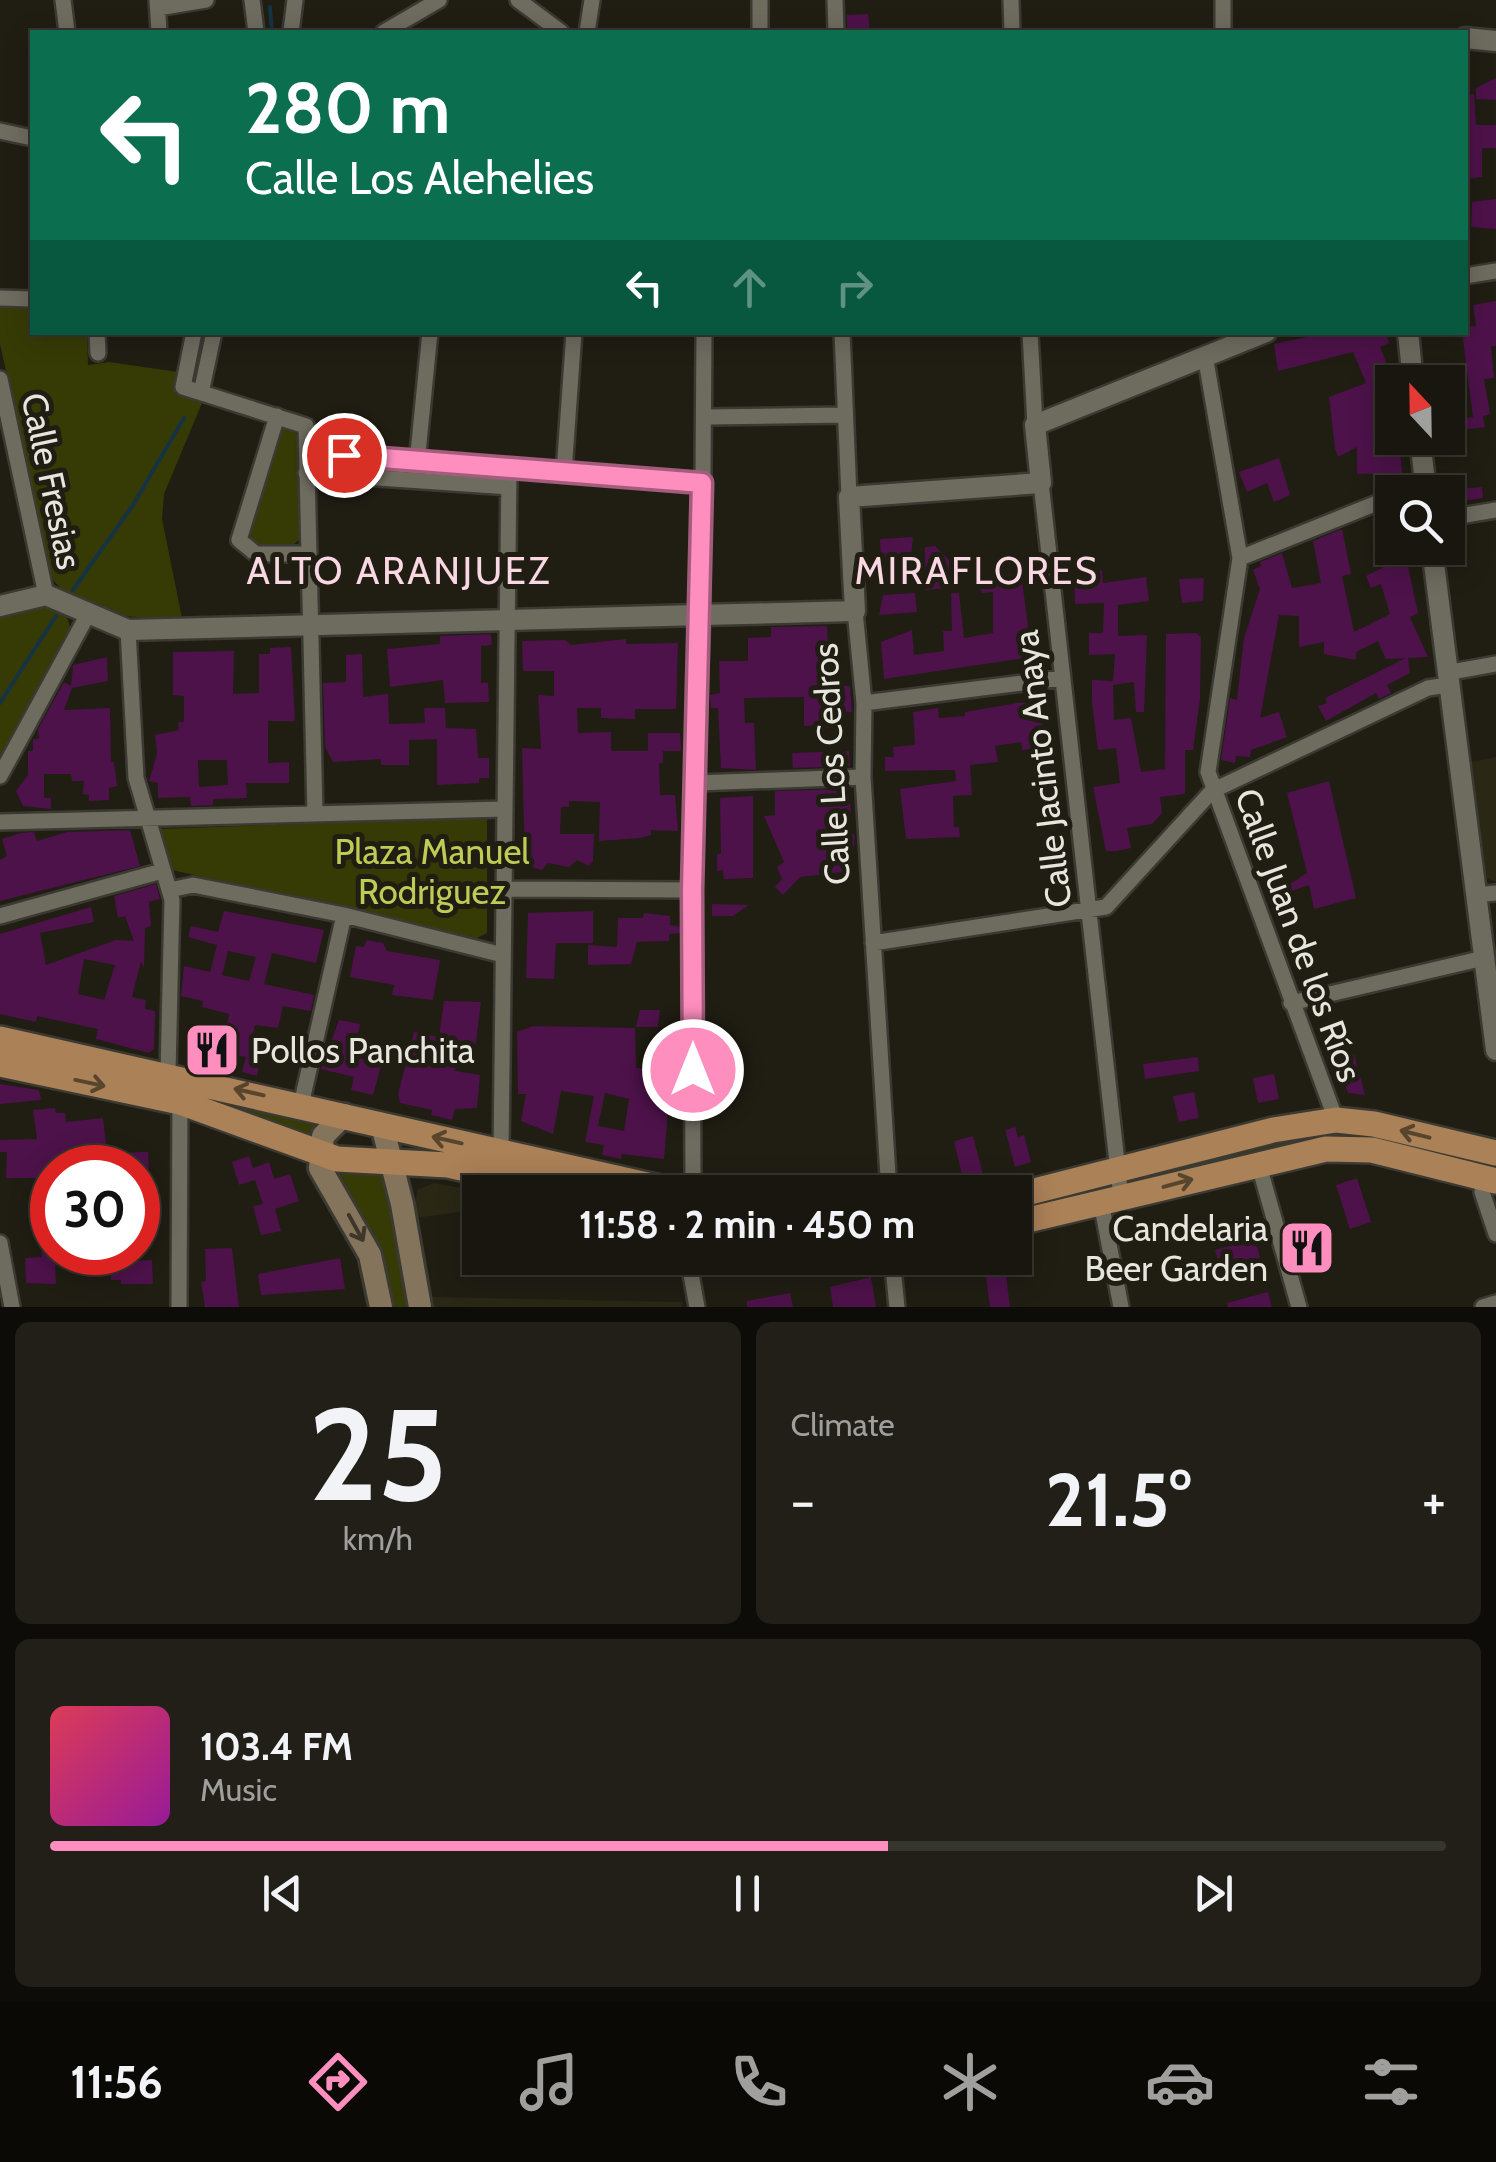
<!DOCTYPE html>
<html lang="en">
<head>
<meta charset="utf-8">
<style>
	:root { --surface:#18160e; --page:#211f17; --text:#f1f3f6; --muted:#9f9f9e; --line:#36352e; --accent:#fd8ebe }
	body { margin:0; font-family:Cabin,sans-serif; background:var(--page); color:var(--text); height:100vh; display:flex; flex-direction:column; font-size:38px; white-space:nowrap }
	* { box-sizing:border-box; margin:0 }
	p { font-size:32px; color:var(--muted) }
	.icon { flex:none; width:55px; height:55px; fill:none; stroke:currentColor; stroke-width:2; stroke-linecap:round; stroke-linejoin:round }
	.map { position:relative; height:1307px; overflow:hidden }
	.sheet { display:flex; flex-direction:column; gap:15px; padding:15px; background:#0d0c08; flex:1 }
	.sheet>* { flex:none }
	.hud { position:absolute; left:30px; top:30px; width:1438px; height:305px; border-radius:0px; box-shadow:0 5px 25px #0003,0 0 0 2px var(--line); background:#0b6e4f; color:#fff; overflow:hidden }
	.needle { width:65px; rotate:338deg }
	.controls { position:absolute; left:1375px; top:365px; display:grid; gap:20px }
	.controls a { display:grid; place-items:center; width:90px; height:90px; border-radius:0px; background:var(--surface); box-shadow:0 5px 25px #0003,0 0 0 2px var(--line); font-size:50px }
	.speed { position:absolute; left:30px; top:1145px; display:flex; gap:20px; font-size:50px; font-weight:700; text-align:center }
	.speed>* { display:grid; place-content:center; width:130px; height:130px; border-radius:50%; background:var(--surface); box-shadow:0 5px 25px #0003,0 0 0 2px var(--line); line-height:1 }
	.speed .limit { border:15px solid #d22; background:#fff; color:#111 }
	.pin { position:absolute; display:grid; place-items:center; width:85px; height:85px; color:#fff; margin:-42px; border:5px solid #fff; border-radius:50%; box-shadow:0 2px 10px #0007 }
	.me { position:absolute; width:110px; margin:-55px; rotate:0deg; stroke-linejoin:round; filter:drop-shadow(0 0 8px #0008) }
	.turn { display:flex; align-items:center; gap:35px; height:210px; padding:0 50px; font-size:45px }
	.turn .icon { width:130px; height:130px; stroke-width:2.5 }
	.turn b { display:block; font-size:70px; line-height:85px }
	.lanes { display:flex; align-items:center; height:95px; padding:0 50px; background:#0003; justify-content:center; gap:50px; direction:ltr }
	.lanes .off { opacity:.35 }
	.big { font-size:75px; font-weight:700; line-height:1.1 }
	.sheet .card { flex:1; display:flex; flex-direction:column; justify-content:center; gap:15px; min-width:0; padding:0 35px; border-radius:15px; background:var(--page) }
	.sheet .dial { align-items:center; gap:0 }
	.dial b { font-size:130px; line-height:1 }
	.song { display:flex; align-items:center; gap:30px }
	.cover { width:120px; height:120px; border-radius:15px; background:linear-gradient(135deg,hsl(350 70% 55%),hsl(300 70% 35%)) }
	.played { height:10px; border-radius:5px; background:linear-gradient(90deg,var(--accent) 60%,var(--line) 60%) }
	.keys { display:flex; justify-content:space-around; direction:ltr }
	.heat { display:flex; justify-content:space-between; align-items:center; font-size:55px; direction:ltr }
	.sheet .tiles { flex:1; display:grid; gap:15px; grid-template-columns:1fr 1fr }
	.card:last-child { grid-column:span 2 }
	.trip { position:absolute; left:462px; top:1175px; width:570px; height:100px; border-radius:0px; background:var(--surface); box-shadow:0 5px 25px #0003,0 0 0 2px var(--line); font-weight:700; line-height:100px; text-align:center }
	.tabs { display:flex; height:160px; justify-content:space-around; align-items:center; background:#0a0906; color:var(--muted) }
	.tabs .icon { width:70px; height:70px }
	.tabs .selected { color:var(--accent) }
	.tabs b { font-size:45px; color:var(--text) }
	.map>svg:first-child { display:block }
</style>
</head>
<body>
<div class="map">
<svg width="1496" height="1307" viewBox="0 0 1496 1307">
	<rect width="100%" height="100%" fill="#201d13"/>
	<path fill="#2a2715" d="M1496,757v125l-12,-5 -13,-115z
		M434,1183l32,6 -5,23 -47,6 3,-28z
		M430,1297l252,5 1,5h-252z"/>
	<path fill="#363b05" d="M9,302l23,2v28l55,1 1,32 21,-3 69,10 -2,22 26,9 -38,91 -2,25 20,99c-44,2 -99,-2 -129,-38l-53,-236v-37z
		M281,425l16,9 4,104 -8,7h-41l-8,-15z
		M45,602l21,12 5,17 -71,131v-149z
		M487,817v116l-12,6 -303,-69 -14,-41z
		M0,1048l324,73 -12,20 -312,-85z
		M1347,1130l130,30 -2,8 -123,-28h-43l-177,45 -1,-10 147,-38z
		M334,1167l48,6 27,134h-19l-20,-74z"/>
	<g fill="none" stroke-linecap="round" stroke-linejoin="round">
		<path stroke="#163343" stroke-width="4" d="M270,7l2,25
			M73,590l60,-85 51,-87
			M0,703l56,-87"/>
	</g>
	<path fill="#4d124a" fill-rule="evenodd" d="M868,14l2,18h-23v-17z
		M1496,78v22l-20,-1v-11z
		M1465,94h9l2,31h20v23h-14v29l-14,2z
		M1496,199v30l-25,-2 1,-25z
		M1496,301v45h-5l3,32 -10,1 6,35 -7,2 2,11 -37,5v-11l25,-4 -11,-85 3,-5 11,-1 -3,-21z
		M1331,332h55l3,11 -9,4 11,26 -5,2 6,11 -6,10 6,16v26h7l3,35 -45,1v-27l-19,10 -3,-9 -6,-51 37,-14 -13,-31 -75,19 -4,-27z
		M1279,458l11,37 -16,7 -7,-19 -20,9 -8,-20z
		M1482,487l1,11 -35,5v-13z
		M1392,511v37h12l14,65 -8,4 18,40 -20,1 2,15 -23,12 4,8 -12,6 -3,-6 -50,28 -8,-15 9,-3 -2,-5 81,-40 -20,1 -8,-18 -22,11v8l-32,-6v-12l-25,5v-31l-20,-1 -19,103 19,-6 8,25 -36,13 -1,7 -14,-1 -1,7 -14,-3 9,-62 7,2 7,-62 16,-49 -7,-19 8,-4 -1,-4 22,-9 10,35 29,-5 -8,-42 29,-12 9,45 -9,2 12,56 36,-18 -9,-30 -10,4 -5,-12 20,-10 -14,-47z
		M913,537l-2,20 -30,2 -1,-20z
		M935,546l14,14v28l-24,2v-43z
		M1102,570l1,13 43,-6 3,24 -31,4v31l29,-1 -3,77h-8l-2,-30 -21,3 1,35 17,-2 10,54 24,-3 1,-135 30,-1 5,4 -1,62 -7,51h-8v44l-25,3 2,16 -10,11 -25,4 4,20 -14,3h-11l-13,-64 27,-4 -4,-35 -18,2 -6,-48v-22l21,1 2,-27 -26,1v-22h14l1,-30 -29,1 -1,-27z
		M1021,573l11,84 -148,22 -3,-37 31,-12 2,25 30,-4 -1,-20h9l-1,-38h8l5,45 29,-5v-41l-11,1 -3,-11z
		M1204,578l-1,23 -21,2 -3,-24z
		M915,593l2,19 -38,3 4,-20z
		M827,626l2,34h9v26h12l2,26h-24l2,16 -12,1v-4l-14,1v-29l-60,1 1,25h9l2,47 -35,-2 -3,-60h-7l-1,-13 10,-2 -1,-32h29v-23l23,-1v-10z
		M491,634l1,11 -11,1v37h7l1,19 -44,1 -2,-23 -53,7 -3,-38 53,-5v-8z
		M626,639v5l52,-1 -2,66h-41v10l-34,-1v-10h-24l1,25 33,-1v19h37v-18h32l1,18h-18v12h-4l1,32h15l3,36 -27,-1v5l-11,3 -41,3 1,-39 -31,-1v6h-8l-1,27h34l-1,27 -4,5 -12,-6 -8,7 -21,-4 -6,7 -17,-5 -3,-117 19,1 -3,-54 16,1v-25h-31l-1,-30 43,-1 6,5z
		M291,647l4,74h-27v42l21,-1v21h-43l1,15 -34,1v6l-22,1 -1,-9 -32,1v-15l-9,-2 8,-27 -2,-19 24,-5 -1,-8h6v-26l-11,-1v-43l61,-1 -1,43 26,-1v-39h11v-6zM198,760h29l1,25 -29,2z
		M362,654l1,43 25,-3 1,30 36,-1 -1,-15h21l1,20 30,1 2,29h11v20h-10v5l-42,2v-46l-28,1v25h-28v-6l-48,3 -8,-15 -2,-64 23,-1v-27z
		M107,657l1,24 -36,7 -8,22 46,-2 1,54h3l3,24 -8,2v12l-20,1v-6l-6,-1 1,-13h-12l-1,-7h-27v24h7v11l-28,-3 -7,-15 12,-16v-24h5v-12h6l-1,-10 26,-47 7,4 2,-21z
		M1017,703h23l6,44 -24,3 -1,-8 -26,4 3,16 -28,3 2,30 -19,1 1,31h5l1,10 -54,2 -6,-50 56,-8 -1,-11 -70,1v-14h9l-1,-10 22,-2 -2,-33 25,-4 1,10 26,-2v-4z
		M849,751l1,15 -57,2 -1,-15z
		M1329,781l27,117 -42,11 -5,-24 -26,9 -2,-4 26,-17 -20,-80z
		M849,789l2,26h-14l18,21 -3,23 -9,13 -43,5 -17,18 -8,-8 7,-8 -5,-12 7,-5 -20,-46 11,-1v-24z
		M753,796v82l-29,1 -1,-9 -6,1v-17h4l-1,-56z
		M130,830l10,36 -140,35v-41l7,-4 -5,-17 19,-6 13,-1 3,9 30,-9z
		M156,884l4,15 -11,3 2,24 -6,2 -1,40 -3,-7 -9,36 14,3 -1,9 10,2 -1,38 -5,4 -53,-14 2,-10 -61,-13 -1,6 -36,-8v-80l91,-27 3,15 -54,11 6,32 70,-25 18,1 -9,-25 -7,2 -4,-22zM84,959l31,6 -11,35 -26,-6z
		M712,904l37,1 -16,11h-21z
		M224,911l100,19 -8,33 -44,-10 -8,31 50,11 -3,16 -28,-5 -5,22 -23,-3 -5,21 12,3 -5,27 -15,-4 4,-15 -19,-4 5,-20 -6,-2 3,-17 -27,-7 1,-6 -22,-5 3,-30 26,6 7,-27 -29,-8 3,-11 27,6zM228,951l28,6 -7,24 -27,-6z
		M593,911v32h-37l-2,36 -28,-1 2,-65z
		M644,913l26,3v9l11,2v6l-12,1v7l-32,1 -6,22 -43,1v-20l29,2 1,-29h25z
		M367,940l16,3 4,8 53,9 -7,40 -41,-5 2,-10 -44,-8 6,-31 8,1z
		M444,1001l37,1 -6,47 -14,-3 -6,25 25,4 -3,33 -22,1 -3,11 -21,-5 1,-5 -32,-7 -2,-9 16,-62 25,5z
		M640,1010h20l-2,17h-22z
		M339,1020l21,4 -6,29 29,6 -10,36 -22,-5 3,-13 -33,-8z
		M533,1026l102,2 1,40 22,1v30h11l-5,60 -42,-5 -1,5 -19,-4 2,-10 -19,-3 9,-46 -33,-5 -8,43 -32,-13 5,-27h-8l-1,-62zM605,1093l24,6 -5,32 -26,-5z
		M1354,1054l11,41 -17,-2 -13,-33z
		M1198,1057l1,14 -54,8 -2,-15z
		M1274,1074l5,25 -21,4 -5,-25z
		M0,1084l39,6 2,10 -41,4z
		M1194,1092l5,26 -20,4 -6,-26z
		M55,1108l1,5h9l1,9 37,-4 4,35 41,-1 1,25h-11v-9h-86v10h-46l1,-26h-7v-12l37,-1 -4,-29z
		M1015,1127l3,10 6,-2 7,27 -16,5 -10,-37z
		M973,1136l10,38 -20,5 -9,-38z
		M249,1156l4,12 16,-6 5,17 16,-5 9,27 -24,8 6,22 -20,4 -8,-29 10,-2 -8,-24 -16,5 -7,-23z
		M1357,1178l14,44 -21,7 -14,-44z
		M1255,1239l6,22 -40,11 -6,-22z
		M41,1244h11v8h29l2,12 -28,1 1,19 -30,-1 -1,-25 17,-1z
		M232,1248l7,59h-34l-4,-25 5,-1 -1,-32z
		M340,1258l5,31 -84,6 -3,-21z
		M1004,1259l6,48h-20l-6,-45z
		M152,1260l1,24h-32v-4h-10v-18z
		M871,1277l5,30h-43l-3,-20z
		M1268,1292l4,15h-44l-1,-4z
		M790,1293l3,14h-46v-6z"/>
	<g fill="none" stroke-linecap="round" stroke-linejoin="round">
		<g stroke="#3a3932" stroke-width="20">
			<path id="minor" d="M63,0l4,32
				M157,0l2,32
				M252,0l4,32
				M518,0l43,32
				M760,0v32
				M835,0l1,32
				M1011,0l1,32
				M1223,0v32
				M158,8l48,-8
				M291,32l4,-32
				M384,32l55,-32
				M587,32l5,-32
				M0,131l32,7
				M1465,276l31,-5
				M0,298l32,1
				M97,332l1,21
				M194,332l-11,55 123,39 9,388
				M842,332l7,165
				M1030,332l5,93
				M1205,355l35,203 -32,214 128,348
				M0,379l46,216
				M201,393l13,-61
				M277,416l-38,124 17,14h52
				M704,417l140,-2
				M307,452l395,31
				M417,463l13,-131
				M564,472l10,-140
				M306,473l203,14
				M1041,483l80,715
				M1403,492l22,-8
				M1448,518l48,-8
				M1240,558l152,-61
				M855,611l9,92 -1,74 26,415
				M128,630l8,148 36,122 -4,173
				M1446,673l50,-9
				M864,703l198,-25
				M0,776l87,-160
				M696,783l167,-6
				M0,822l504,-13
				M504,889l188,1
				M170,890l23,-5 151,30 159,40
				M1475,895l21,-2
				M0,916l162,-45
				M873,943l233,-36 106,-116 216,-103 19,-3
				M1291,1003l193,-45
				M301,1105l43,-190
				M501,1153l8,-683
				M1258,1162l41,145
				M1486,1178l-4,14 14,42
				M693,1192l-1,-302 10,-276 2,-282
				M1101,1202l20,105
				M0,1243l12,64
				M688,1258l9,49
				M892,1258l5,49
				M179,1307l1,-205
				M1483,1307l13,-4"/>
		</g>
		<g stroke="#3a3932" stroke-width="25">
			<path id="tertiary" d="M1465,38l31,3
				M1408,332l5,50
				M1420,438l6,54
				M1432,548l64,502
				M0,606l46,-11 82,35 727,-19 -6,-114 192,-14 -6,-58 231,-93"/>
		</g>
		<g stroke="#3a3932" stroke-width="28">
			<path id="secondary" d="M344,1115l-21,21 -3,32 50,87 11,52
				M382,1125l20,79 18,103"/>
		</g>
		<g stroke="#3a3932" stroke-width="30">
			<path id="trunk" d="M0,1039l678,153
				M0,1064l180,38 157,57 111,6 120,27
				M1015,1196l258,-66 63,-10 38,4 122,29
				M1015,1223l311,-74 46,1 124,31"/>
		</g>
		<use href="#minor" stroke="#6e6c5f" stroke-width="15"/>
		<use href="#tertiary" stroke="#6e6c5f" stroke-width="20"/>
		<use href="#secondary" stroke="#85745c" stroke-width="22"/>
		<use href="#trunk" stroke="#ab8157" stroke-width="25"/>
	</g>
	<defs><path id="oneway-shaft" d="M-6 0H5M1.5-3L5.5 0L1.5 3" fill="none" stroke-width="1.6" stroke-linecap="round" stroke-linejoin="round" transform="scale(2.5)"/></defs>
	<g stroke="#58452e">
		<use href="#oneway-shaft" transform="translate(90 1083) rotate(12)"/>
		<use href="#oneway-shaft" transform="translate(249 1092) rotate(-167)"/>
		<use href="#oneway-shaft" transform="translate(1415 1134) rotate(-166)"/>
		<use href="#oneway-shaft" transform="translate(447 1140) rotate(-167)"/>
		<use href="#oneway-shaft" transform="translate(1178 1183) rotate(-15)"/>
	</g>
	<use stroke="#3e3729" href="#oneway-shaft" transform="translate(356 1228) rotate(61)"/>
	<g fill="none" stroke-linecap="round" stroke-linejoin="round">
		<g stroke="#a45c7c" stroke-width="25">
			<path id="route" d="M344,455l358,28 -10,407 1,180"/>
		</g>
		<use href="#route" stroke="#fd8ebe" stroke-width="18"/>
	</g>
	<defs>
		<g id="restaurant-square" transform="scale(2.875)"><rect x="-9" y="-9" width="18" height="18" rx="4" fill="#fd8ebe" stroke="#201d13"/><path d="M-5-6h1v4h1v-4h1v4h1v-4h1v5L-1.5 .5V6h-2V.5L-5-1ZM5-6V6H3V1.5H1.5Q1.5-4 5-6Z" fill="#111"/></g>
	</defs>
	<g fill-rule="evenodd">
		<use href="#restaurant-square" x="212" y="1050"/>
		<use href="#restaurant-square" x="1307" y="1248"/>
	</g>
	<g text-anchor="middle" dominant-baseline="central" stroke-width="10" stroke-linejoin="round" paint-order="stroke">
		<g font-size="35" fill="#e7e6de" stroke="#201d13">
			<text transform="translate(52 481) rotate(78)">Calle Fresias</text>
			<text transform="translate(831 764) rotate(-93)">Calle Los Cedros</text>
			<text transform="translate(1042 769) rotate(-97)">Calle Jacinto Anaya</text>
			<text transform="translate(1299 935) rotate(70)">Calle Juan de los Ríos</text>
		</g>
		<g font-size="35" fill="#becb54" stroke="#201d13">
			<text x="432" y="851">Plaza Manuel<tspan x="432" dy="40">Rodriguez</tspan></text>
		</g>
		<g font-size="35" fill="#e7e6de" stroke="#201d13" text-anchor="start">
			<text x="251" y="1050">Pollos Panchita</text>
			<text x="1268" y="1228" text-anchor="end">Candelaria<tspan x="1268" dy="40">Beer Garden</tspan></text>
		</g>
		<g font-size="38" letter-spacing="2.5" fill="#f9d8e4" stroke="#201d13">
			<text x="399" y="570">ALTO ARANJUEZ</text>
			<text x="977" y="570">MIRAFLORES</text>
		</g>
	</g>
</svg>
<div class="controls">
<a><svg class="needle" viewBox="-14 -14 28 28"><path d="M0-13l5 13h-10z" fill="#e53935"/><path d="M0 13l5-13h-10z" fill="#9f9f9e"/></svg></a>
<a><svg class="icon" aria-label="search" viewBox="0 0 24 24"><circle cx="10" cy="10" r="6"/><path d="M15 15l6 6"/></svg></a>
</div>
<div class="speed"><div class="limit">30</div></div>
<div class="pin" style="left:344px;top:455px;background:#d93025"><svg class="icon" aria-label="arrive" viewBox="0 0 24 24"><path d="M6 21V4h12l-3 4 3 4H6"/></svg></div>
<svg class="me" style="left:693px;top:1070px" viewBox="-20 -20 40 40"><circle r="17" fill="#fd8ebe" stroke="#fff" stroke-width="3"/><path d="M0-11L8 9 0 5-8 9z" fill="#fff"/></svg>
<div class="trip">11:58 · 2 min · 450 m</div>
<div class="hud">
<div class="turn"><svg class="icon" aria-label="left" viewBox="0 0 24 24"><path d="M17 20v-9H6M10 6l-5 5 5 5"/></svg><div><b>280 m</b>Calle Los Alehelies</div></div>
<div class="lanes"><svg class="icon" aria-label="left" viewBox="0 0 24 24"><path d="M17 20v-9H6M10 6l-5 5 5 5"/></svg><svg class="icon off" aria-label="ahead" viewBox="0 0 24 24"><path d="M12 20V5M6 11l6-6 6 6"/></svg><svg class="icon off" aria-label="right" viewBox="0 0 24 24"><path d="M7 20v-9h11M14 6l5 5-5 5"/></svg></div>
</div>
</div>
<section class="sheet">
<div class="tiles">
<div class="card dial"><b>25</b><p>km/h</p></div>
<div class="card"><p>Climate</p>
<div class="heat"><a>−</a><b class="big">21.5°</b><a>+</a></div>
</div>
<div class="card">
<div class="song"><i class="cover"></i><div><b>103.4 FM</b><p>Music</p></div></div>
<div class="played"></div>
<div class="keys"><svg class="icon" aria-label="previous" viewBox="0 0 24 24"><path d="M18 5L8 12l10 7zM5 5v14"/></svg><svg class="icon" aria-label="pause" viewBox="0 0 24 24"><path d="M8 5v14M16 5v14"/></svg><svg class="icon" aria-label="next" viewBox="0 0 24 24"><path d="M6 5l10 7-10 7zM19 5v14"/></svg></div>
</div>
</div>
</section>
<nav class="tabs">
<b>11:56</b>
<svg class="icon selected" aria-label="directions" viewBox="0 0 24 24"><path d="M12 3l9 9-9 9-9-9zM9 14v-3h6M13 9l2 2-2 2"/></svg>
<svg class="icon" aria-label="music" viewBox="0 0 24 24"><path d="M9 18V5l10-2v13"/><circle cx="6" cy="18" r="3"/><circle cx="16" cy="16" r="3"/></svg>
<svg class="icon" aria-label="phone" viewBox="0 0 24 24"><path d="M5 4h4l2 5-3 2q2 4 5 5l2-3 5 2v4C11 20 4 13 5 4z"/></svg>
<svg class="icon" aria-label="climate" viewBox="0 0 24 24"><path d="M12 3v18M4 7l16 10M4 17L20 7"/></svg>
<svg class="icon" aria-label="car" viewBox="0 0 24 24"><path d="M5 17H2v-5l4-1 3-4h7l3 4 3 1v5h-3M9 17h6M6 11h13"/><circle cx="7" cy="17" r="2"/><circle cx="17" cy="17" r="2"/></svg>
<svg class="icon" aria-label="filters" viewBox="0 0 24 24"><path d="M4 7h16M4 17h16"/><circle cx="9" cy="7" r="2"/><circle cx="15" cy="17" r="2"/></svg>
</nav>
</body>
</html>
